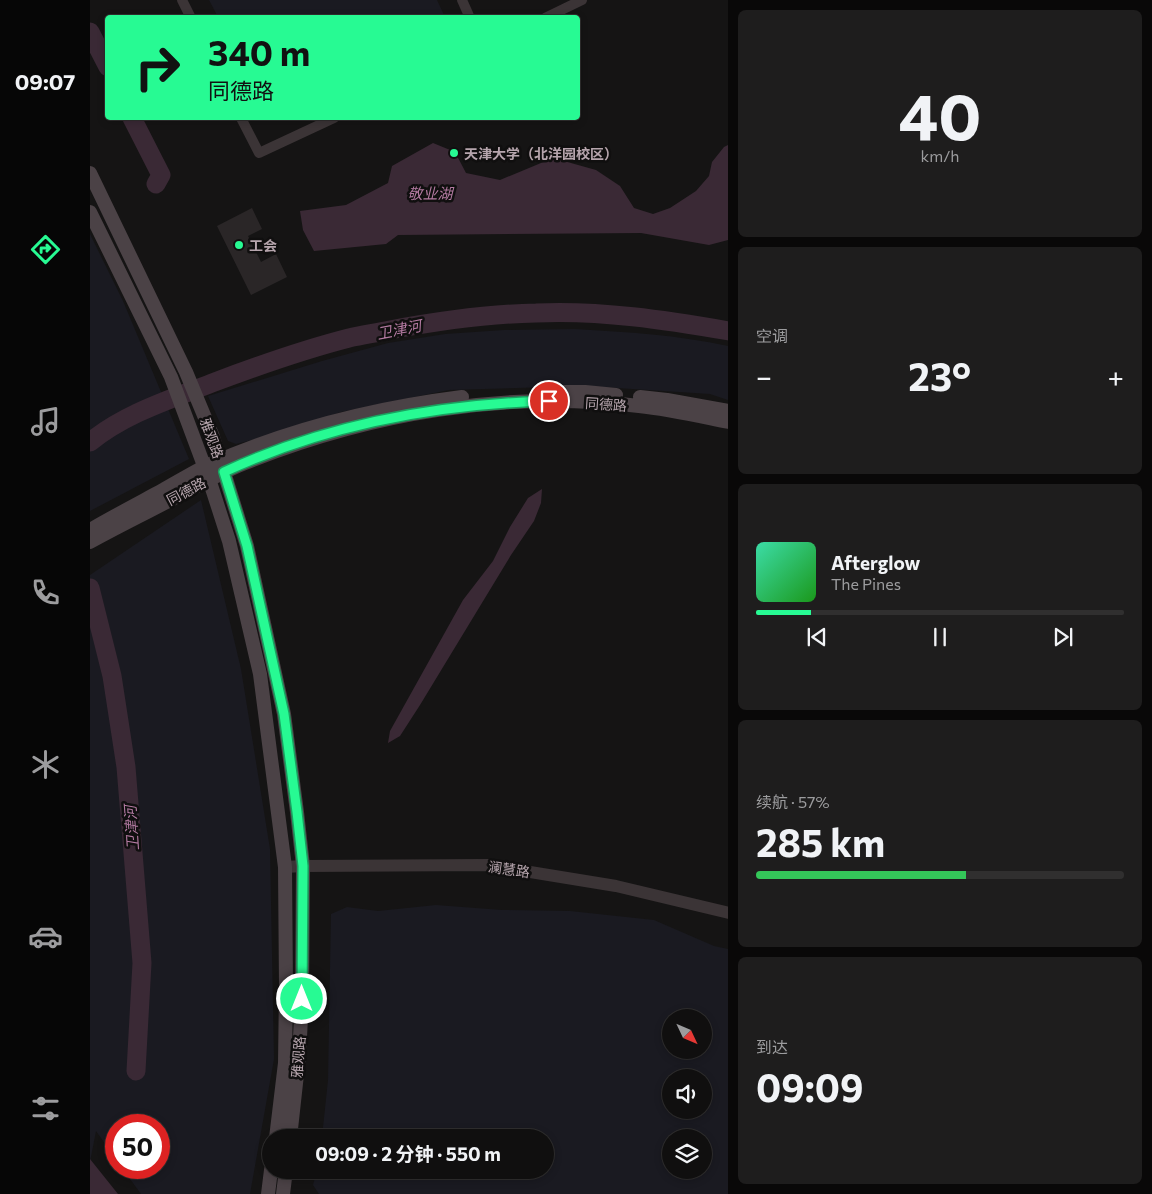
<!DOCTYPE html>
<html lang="zh">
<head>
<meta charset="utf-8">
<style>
	:root { --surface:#100f0f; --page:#1e1d1d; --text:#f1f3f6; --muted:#9c9c9e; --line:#302f2f; --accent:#27fa93 }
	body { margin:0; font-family:Commissioner,"Noto Sans SC",sans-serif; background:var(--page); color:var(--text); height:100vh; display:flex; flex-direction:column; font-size:19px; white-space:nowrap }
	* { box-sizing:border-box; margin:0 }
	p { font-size:16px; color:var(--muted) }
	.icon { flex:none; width:28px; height:28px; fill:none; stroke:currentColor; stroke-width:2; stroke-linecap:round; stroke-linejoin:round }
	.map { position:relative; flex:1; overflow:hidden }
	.details { display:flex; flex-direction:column; gap:10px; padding:10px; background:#090808; width:424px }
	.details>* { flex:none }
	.hud { position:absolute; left:15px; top:15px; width:475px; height:105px; border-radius:5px; box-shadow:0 2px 8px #0003,0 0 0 1px var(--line); background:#27fa93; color:#111; overflow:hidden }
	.needle { width:32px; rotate:134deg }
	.buttons { position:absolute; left:572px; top:1009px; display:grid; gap:10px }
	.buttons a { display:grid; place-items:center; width:50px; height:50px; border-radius:50%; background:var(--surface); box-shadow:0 2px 8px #0003,0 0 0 1px var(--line); font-size:25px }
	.speed { position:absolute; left:15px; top:1114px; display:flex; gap:10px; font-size:25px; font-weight:700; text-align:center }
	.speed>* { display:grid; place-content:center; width:65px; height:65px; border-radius:50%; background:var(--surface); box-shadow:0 2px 8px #0003,0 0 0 1px var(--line); line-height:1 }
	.speed .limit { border:8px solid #d22; background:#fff; color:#111 }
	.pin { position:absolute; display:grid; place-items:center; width:42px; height:42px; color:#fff; margin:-21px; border:2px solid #fff; border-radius:50%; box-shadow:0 1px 5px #0007 }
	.me { position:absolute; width:55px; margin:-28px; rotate:0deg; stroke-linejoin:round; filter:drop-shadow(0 0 4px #0008) }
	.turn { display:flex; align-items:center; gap:18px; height:105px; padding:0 20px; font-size:22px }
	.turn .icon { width:65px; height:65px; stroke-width:2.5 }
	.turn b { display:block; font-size:35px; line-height:42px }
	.big { font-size:38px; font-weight:700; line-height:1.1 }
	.details .tile { flex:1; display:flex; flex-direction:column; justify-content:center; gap:8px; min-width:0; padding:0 18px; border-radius:8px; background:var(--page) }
	.details .dial { align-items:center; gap:0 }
	.dial b { font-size:65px; line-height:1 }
	.song { display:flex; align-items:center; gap:15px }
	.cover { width:60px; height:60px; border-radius:8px; background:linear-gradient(135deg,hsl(160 70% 55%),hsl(120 70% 35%)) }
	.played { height:5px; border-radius:2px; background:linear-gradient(90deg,var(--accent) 15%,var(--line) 15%) }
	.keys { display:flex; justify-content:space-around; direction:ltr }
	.heat { display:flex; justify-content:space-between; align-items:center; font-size:28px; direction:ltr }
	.charge { height:8px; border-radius:4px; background:linear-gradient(90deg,#34c759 57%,var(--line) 0) }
	.trip { position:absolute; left:172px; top:1129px; width:292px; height:50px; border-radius:25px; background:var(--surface); box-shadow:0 2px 8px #0003,0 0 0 1px var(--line); font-weight:700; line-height:50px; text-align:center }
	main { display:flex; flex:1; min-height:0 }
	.tab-bar { display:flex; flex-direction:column; width:90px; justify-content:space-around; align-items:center; background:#060606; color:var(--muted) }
	.tab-bar .icon { width:35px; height:35px }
	.tab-bar .on { color:var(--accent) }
	.tab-bar b { font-size:22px; color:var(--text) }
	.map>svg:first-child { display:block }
</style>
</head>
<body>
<main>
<nav class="tab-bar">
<b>09:07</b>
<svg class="icon on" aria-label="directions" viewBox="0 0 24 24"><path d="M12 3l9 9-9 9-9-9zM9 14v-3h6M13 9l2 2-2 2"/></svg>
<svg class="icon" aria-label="music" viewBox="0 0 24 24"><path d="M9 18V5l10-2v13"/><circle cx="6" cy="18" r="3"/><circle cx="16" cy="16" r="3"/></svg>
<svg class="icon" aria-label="phone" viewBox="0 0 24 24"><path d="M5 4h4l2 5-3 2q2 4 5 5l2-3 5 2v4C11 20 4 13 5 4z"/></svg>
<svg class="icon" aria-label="climate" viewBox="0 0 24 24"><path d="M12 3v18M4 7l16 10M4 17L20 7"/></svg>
<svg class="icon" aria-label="car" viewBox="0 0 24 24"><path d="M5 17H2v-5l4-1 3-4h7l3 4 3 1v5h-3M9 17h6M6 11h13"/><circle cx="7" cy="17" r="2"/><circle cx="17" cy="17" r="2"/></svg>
<svg class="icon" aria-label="filters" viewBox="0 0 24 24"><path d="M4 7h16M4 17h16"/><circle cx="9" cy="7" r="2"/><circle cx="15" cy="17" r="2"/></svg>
</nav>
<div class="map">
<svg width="639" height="1194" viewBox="0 0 639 1194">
	<rect width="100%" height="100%" fill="#151414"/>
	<path fill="#1a1a21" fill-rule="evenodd" d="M119,0h228l8,17h-227z
		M0,234l33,67 66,158 -99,52z
		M485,329c52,3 103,6 153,17v54l-18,-6 -124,-8 -137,4 -108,22 -60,21 -45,11 -8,-3 -20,-45 114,-35 66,-18 57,-9 59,-4z
		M111,500l40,169 29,180 4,210 -24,135h-109l-19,-26h37v-43h-43v34l-20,-28 -6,31v-587z
		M346,905l66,5 68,1 84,9 60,26 14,3v245h-409l-6,-9 4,-15h229v-32l-224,-1 6,-57 3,-166 16,-7 31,4zM581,1018h33v32h-33zM581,1078h33v32h-33zM581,1138h33v32h-33z"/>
	<path fill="#3a2935" d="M343,143l22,9 11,21 34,7 53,-22 43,12 24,16 14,22 19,6 17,-6 26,-17 13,-15 3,-14 12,-15 4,-2v95l-19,5 -68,-12 -243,2 -12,9 -72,7 -11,-21 -3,-19 46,-6 42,-22 4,-17z
		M452,489l-1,14 -7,18 -23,34 -91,150 -20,31 -12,7 2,-12 73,-131 30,-39 17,-34 18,-29z
		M0,1159l28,35h-28z"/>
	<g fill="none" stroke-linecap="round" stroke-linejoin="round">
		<path stroke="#3a2935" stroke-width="19" d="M0,32l18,35
			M42,118l29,57 -5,9
			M0,442c36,-29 79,-42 122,-59 45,-17 90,-33 137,-45 13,-3 27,-5 41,-8 48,-9 97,-16 146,-17 64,-3 130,7 193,18
			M0,588l22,88 14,91 16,196 -6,108"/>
	</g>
	<path fill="#2a2627" d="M162,208l10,21 -14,7 13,26 15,-8 11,23 -36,18 -34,-69z"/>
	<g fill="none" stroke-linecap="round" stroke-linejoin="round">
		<path stroke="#3b3436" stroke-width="10" d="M92,0l9,18
			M372,0l8,18
			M455,18l37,-18
			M151,118l18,35 75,-35"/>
		<path stroke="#3b3436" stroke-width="12" d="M195,867l18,-1 184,-1 129,21 113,27"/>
		<path stroke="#4b4246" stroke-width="14" d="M0,173l96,199 27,65 34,109 37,168 13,98 6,54 -1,133 -3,57 -9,82
			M0,212l81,165 38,102 20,62 31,133 25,193 1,121 -1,75 -9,75
			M455,392h40l31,3
			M550,397l27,3 62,11
			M0,530c24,-14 49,-27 73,-40 14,-8 29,-17 43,-24 81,-36 168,-58 256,-69
			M0,542c27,-15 56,-29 84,-44 23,-12 46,-25 71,-35 124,-50 260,-73 394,-57 30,3 60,10 90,16
			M178,1194l3,-24
			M193,1194l3,-24"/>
	</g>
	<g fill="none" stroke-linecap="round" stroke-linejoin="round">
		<g stroke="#19a260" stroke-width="12">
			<path id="route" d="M212,999l1,-133 -6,-54 -13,-98 -37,-168 -23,-74c101,-47 214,-68 325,-71"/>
		</g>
		<use href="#route" stroke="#27fa93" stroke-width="9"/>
	</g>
	<g fill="#27fa93" stroke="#100f0f" stroke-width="2">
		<circle cx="364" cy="153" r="5"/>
		<circle cx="149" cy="245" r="5"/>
	</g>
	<g text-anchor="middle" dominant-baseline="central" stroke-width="5" stroke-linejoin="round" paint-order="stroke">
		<g font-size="14" font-weight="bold" fill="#b6a5ad" stroke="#100f0f" text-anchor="start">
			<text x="374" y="153">天津大学（北洋园校区）</text>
			<text x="159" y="245">工会</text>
		</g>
		<g font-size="14" fill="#b6a5ad" stroke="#100f0f">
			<text transform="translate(516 404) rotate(4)">同德路</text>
			<text transform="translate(122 438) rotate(70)">雅观路</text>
			<text transform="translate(96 491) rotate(-28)">同德路</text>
			<text transform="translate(419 869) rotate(8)">澜慧路</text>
			<text transform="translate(208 1057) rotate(-85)">雅观路</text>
		</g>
		<g font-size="15" font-style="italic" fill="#b37aa1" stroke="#100f0f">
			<text x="340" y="193">敬业湖</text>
			<text transform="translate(309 329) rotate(-11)">卫津河</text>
			<text transform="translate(41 828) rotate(-94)">卫津河</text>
		</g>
	</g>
</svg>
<div class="buttons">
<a><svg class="needle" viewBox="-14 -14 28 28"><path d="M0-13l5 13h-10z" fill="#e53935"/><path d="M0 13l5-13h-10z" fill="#9c9c9e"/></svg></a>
<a><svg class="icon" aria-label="sound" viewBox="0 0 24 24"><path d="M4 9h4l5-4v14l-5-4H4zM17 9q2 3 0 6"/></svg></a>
<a><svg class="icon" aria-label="layers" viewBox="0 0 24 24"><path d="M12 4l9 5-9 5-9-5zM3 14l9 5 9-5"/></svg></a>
</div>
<div class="speed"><div class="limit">50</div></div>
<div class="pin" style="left:459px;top:401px;background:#d93025"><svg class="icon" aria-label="arrive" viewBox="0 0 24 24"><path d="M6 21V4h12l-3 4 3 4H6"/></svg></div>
<svg class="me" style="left:212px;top:999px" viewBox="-20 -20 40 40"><circle r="17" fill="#27fa93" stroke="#fff" stroke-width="3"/><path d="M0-11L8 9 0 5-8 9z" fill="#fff"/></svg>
<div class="trip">09:09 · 2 分钟 · 550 m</div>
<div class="hud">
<div class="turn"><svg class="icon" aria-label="right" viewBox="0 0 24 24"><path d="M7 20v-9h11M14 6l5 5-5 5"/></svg><div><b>340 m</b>同德路</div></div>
</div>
</div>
<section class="details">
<div class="tile dial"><b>40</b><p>km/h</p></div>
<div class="tile"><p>空调</p>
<div class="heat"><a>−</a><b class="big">23°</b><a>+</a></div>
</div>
<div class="tile">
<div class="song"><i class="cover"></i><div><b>Afterglow</b><p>The Pines</p></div></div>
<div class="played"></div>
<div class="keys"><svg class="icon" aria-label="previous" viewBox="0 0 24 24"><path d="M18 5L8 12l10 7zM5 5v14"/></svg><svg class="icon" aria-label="pause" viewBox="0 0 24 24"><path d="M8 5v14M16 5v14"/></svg><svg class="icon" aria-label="next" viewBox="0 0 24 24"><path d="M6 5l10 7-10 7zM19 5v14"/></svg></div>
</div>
<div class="tile"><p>续航 · 57%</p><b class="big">285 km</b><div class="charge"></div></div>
<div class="tile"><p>到达</p><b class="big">09:09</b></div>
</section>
</main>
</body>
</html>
